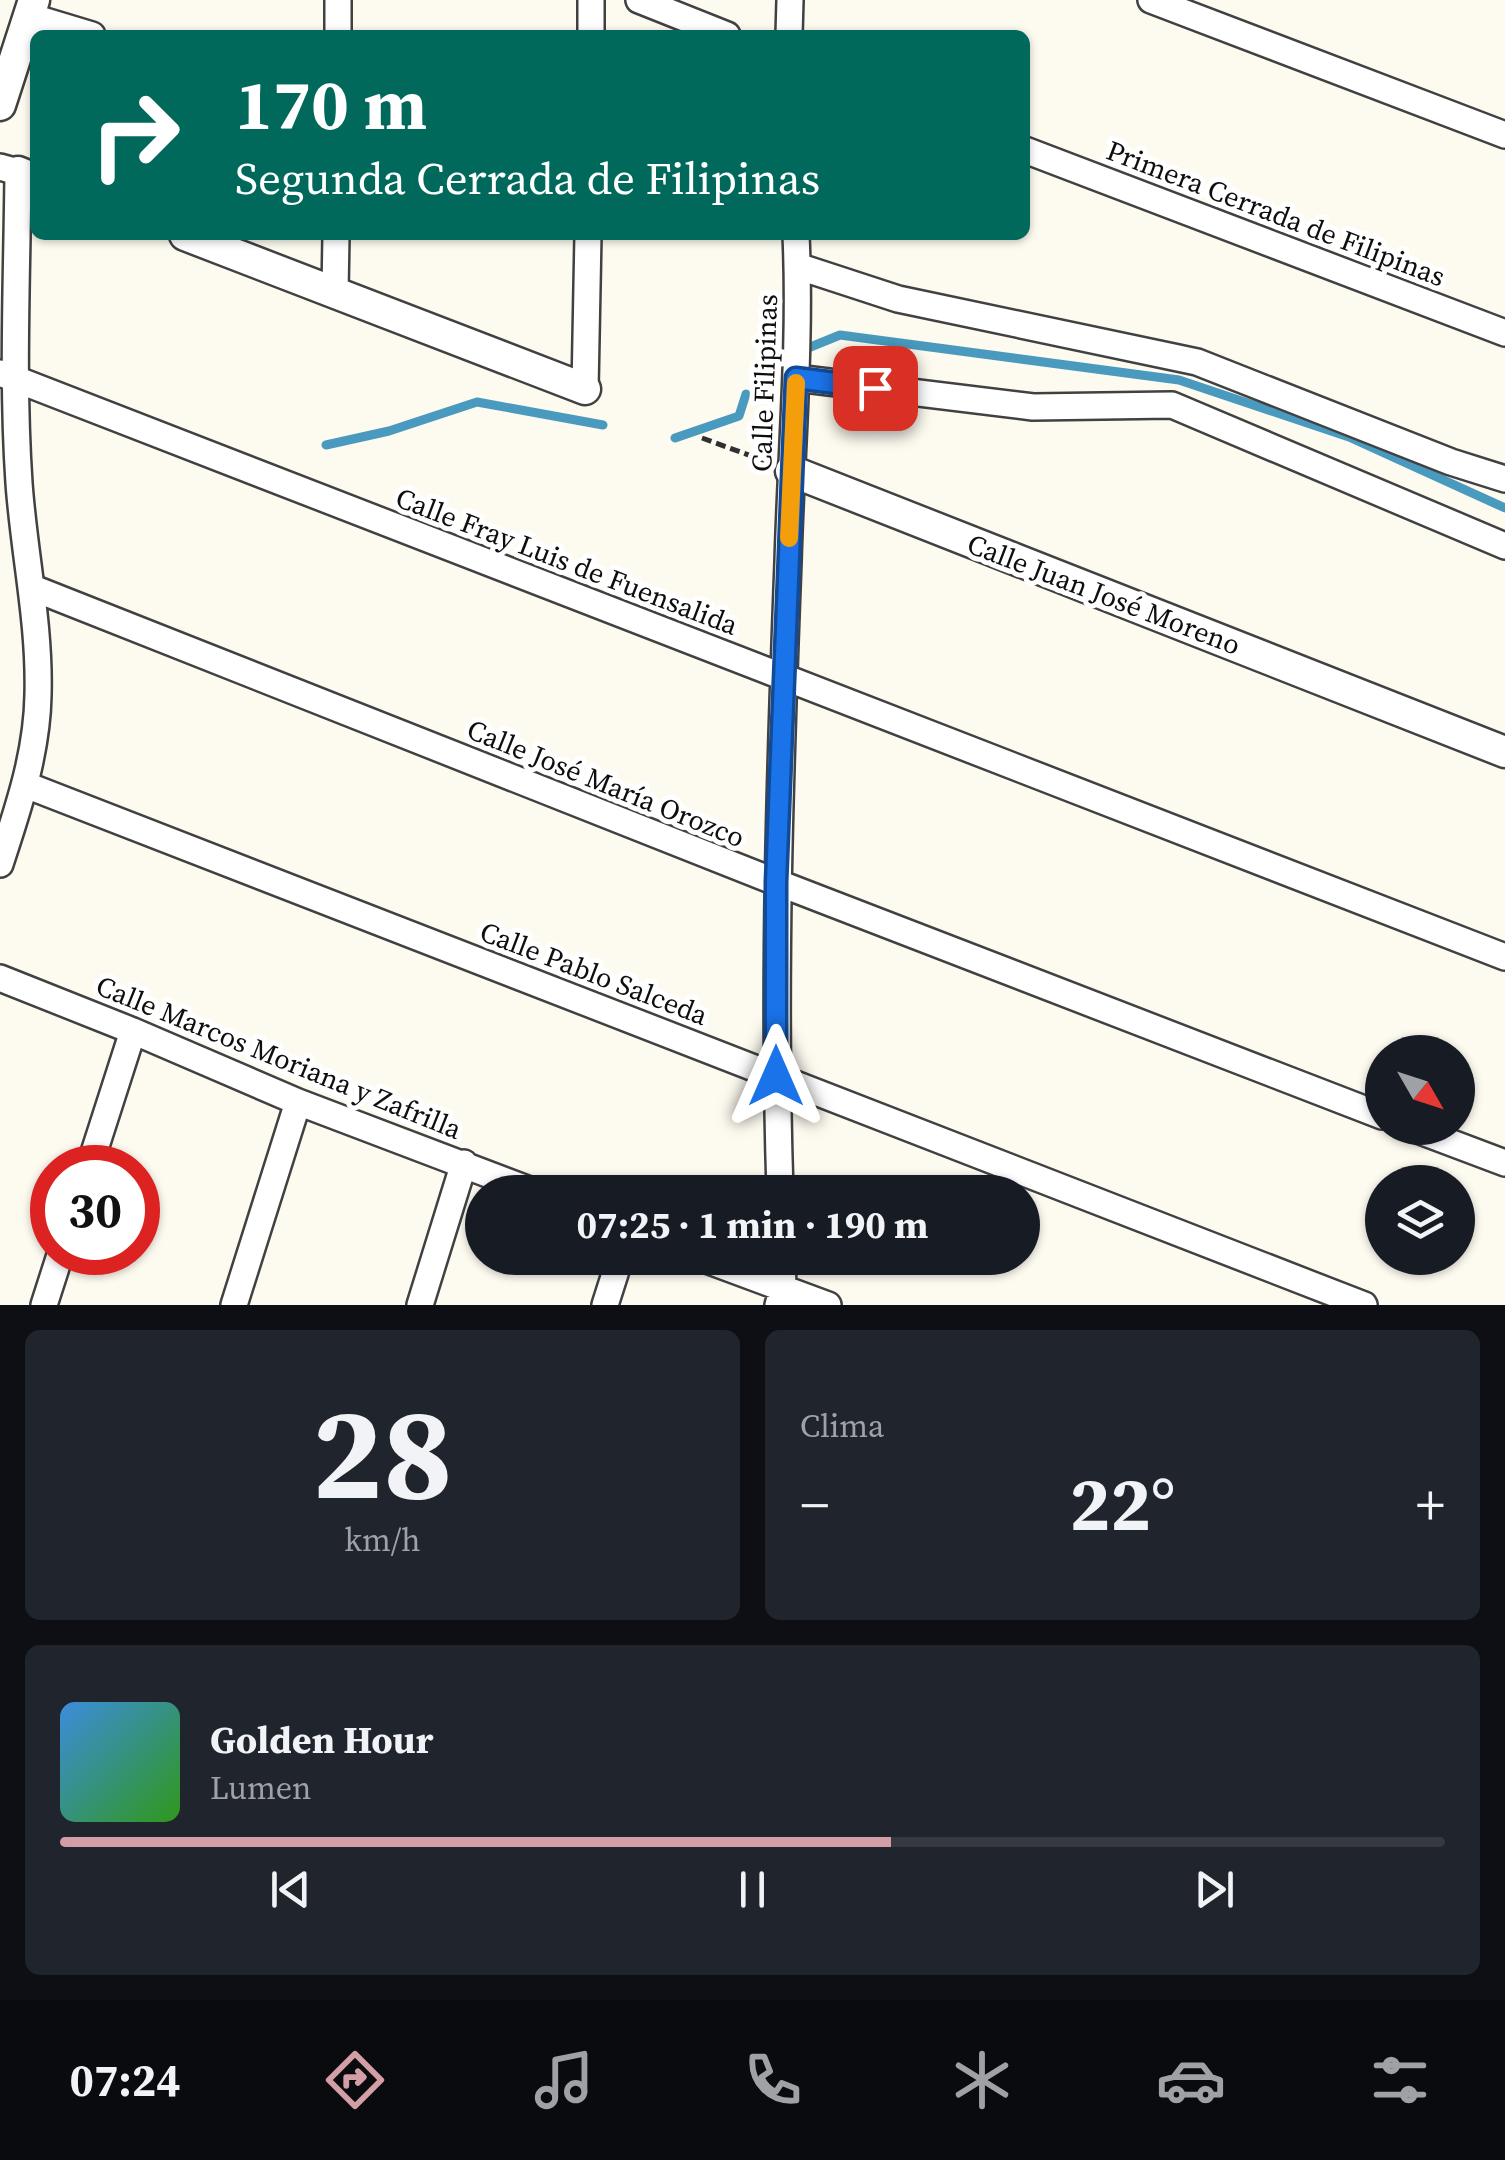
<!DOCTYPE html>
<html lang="es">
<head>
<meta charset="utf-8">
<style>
	:root { --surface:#171b24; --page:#20242c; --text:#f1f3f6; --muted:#9ea1a6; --line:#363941; --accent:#d39ea6 }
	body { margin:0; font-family:"Source Serif 4",serif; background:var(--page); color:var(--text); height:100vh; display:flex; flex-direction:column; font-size:38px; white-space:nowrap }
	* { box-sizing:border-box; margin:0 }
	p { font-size:32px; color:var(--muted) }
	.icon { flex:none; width:55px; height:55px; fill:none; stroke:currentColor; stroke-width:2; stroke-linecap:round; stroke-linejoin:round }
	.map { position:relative; height:1305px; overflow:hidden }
	.drawer { display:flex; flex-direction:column; gap:25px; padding:25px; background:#0d0f14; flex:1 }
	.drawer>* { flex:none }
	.guide { position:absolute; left:30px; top:30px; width:1000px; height:210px; border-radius:15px; box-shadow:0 2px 8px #0004; background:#00695c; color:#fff; overflow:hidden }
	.needle { width:65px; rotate:129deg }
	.tools { position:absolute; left:1365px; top:1035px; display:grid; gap:20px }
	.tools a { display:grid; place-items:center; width:110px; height:110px; border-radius:50%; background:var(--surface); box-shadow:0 2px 8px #0004; font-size:50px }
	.speed { position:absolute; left:30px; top:1145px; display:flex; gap:20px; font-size:50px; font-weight:700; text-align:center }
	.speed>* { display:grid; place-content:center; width:130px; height:130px; border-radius:50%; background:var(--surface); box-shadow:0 2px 8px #0004; line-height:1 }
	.speed .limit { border:15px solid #d22; background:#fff; color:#111 }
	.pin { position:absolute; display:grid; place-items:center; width:85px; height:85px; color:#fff; margin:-42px; border-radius:20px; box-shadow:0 5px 15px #0006 }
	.me { position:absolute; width:110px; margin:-55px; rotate:0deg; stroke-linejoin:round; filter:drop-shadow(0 0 8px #0008) }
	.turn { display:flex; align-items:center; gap:35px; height:210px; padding:0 40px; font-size:45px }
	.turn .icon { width:130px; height:130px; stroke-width:2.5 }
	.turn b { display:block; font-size:70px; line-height:85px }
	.big { font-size:75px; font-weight:700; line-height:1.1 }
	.drawer .widget { flex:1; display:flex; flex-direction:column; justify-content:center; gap:15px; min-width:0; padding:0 35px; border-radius:15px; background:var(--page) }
	.drawer .dial { align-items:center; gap:0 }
	.dial b { font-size:130px; line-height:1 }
	.song { display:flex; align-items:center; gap:30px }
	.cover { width:120px; height:120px; border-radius:15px; background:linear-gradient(135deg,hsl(210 70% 55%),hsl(110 70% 35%)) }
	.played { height:10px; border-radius:5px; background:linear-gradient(90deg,var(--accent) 60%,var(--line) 60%) }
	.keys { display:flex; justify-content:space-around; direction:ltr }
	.heat { display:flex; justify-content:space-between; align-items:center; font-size:55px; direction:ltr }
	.drawer .tiles { flex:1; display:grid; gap:25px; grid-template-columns:1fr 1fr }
	.widget:last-child { grid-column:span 2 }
	.trip { position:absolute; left:465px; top:1175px; width:575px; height:100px; border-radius:50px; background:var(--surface); box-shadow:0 2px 8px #0004; font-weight:700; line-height:100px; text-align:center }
	.tab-bar { display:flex; height:160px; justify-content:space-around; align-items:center; background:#090b0e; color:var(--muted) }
	.tab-bar .icon { width:70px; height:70px }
	.tab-bar .selected { color:var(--accent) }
	.tab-bar b { font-size:45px; color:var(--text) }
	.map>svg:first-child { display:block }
</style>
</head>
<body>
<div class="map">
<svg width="1505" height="1305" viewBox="0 0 1505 1305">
	<rect width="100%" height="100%" fill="#fdfaf0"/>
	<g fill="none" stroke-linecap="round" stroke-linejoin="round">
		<path stroke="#499abe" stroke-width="9" d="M808,348l32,-13 339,45 170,57 156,71
			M675,438l64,-22 7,-22
			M326,445l63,-14 88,-29 126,23"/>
		<g stroke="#414141" stroke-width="30">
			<path id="minor" d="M639,0l88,35
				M1151,0l354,135
				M29,16l63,19
				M338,35v-35
				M591,35v-35
				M789,35l1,-35
				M1025,150l480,183
				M0,167l18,5c-1,104 -6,208 1,311 5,71 21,140 19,212 -1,59 -20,114 -38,169
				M797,266l101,33 299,63 254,100 54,17
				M335,292l1,-57
				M0,373l1505,584
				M796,378l237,29 139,-2 333,141
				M585,389l3,-154
				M33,588l743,294 606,234
				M26,785l1338,520
				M0,978l133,53 165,71 237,90
				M1412,1128l93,35
				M89,1168l44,-137
				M780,1192c-7,-210 0,-420 8,-630 3,-109 13,-218 8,-327
				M701,1258l127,47
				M44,1305l17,-53
				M234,1305l64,-203
				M420,1305l44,-142
				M605,1305l15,-47
				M778,1305l5,-18 -1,-29"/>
		</g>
		<g stroke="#414141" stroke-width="35">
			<path id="tertiary" d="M0,105l34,-105
				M18,172l17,7
				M185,235l400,154
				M791,471l714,281"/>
		</g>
		<path stroke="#303030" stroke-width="5" stroke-dasharray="10 5" stroke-linecap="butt" d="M702,438l63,23"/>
		<use href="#minor" stroke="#fff" stroke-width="25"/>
		<use href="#tertiary" stroke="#fff" stroke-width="30"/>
	</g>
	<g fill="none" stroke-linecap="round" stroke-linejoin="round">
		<g stroke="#114b97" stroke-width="25">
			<path id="route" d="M776,1076v-194l20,-504 79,10"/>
		</g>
		<use href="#route" stroke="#1a73e8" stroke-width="18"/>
		<path stroke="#f59e0b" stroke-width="18" d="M789,538l7,-155"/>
	</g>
	<g text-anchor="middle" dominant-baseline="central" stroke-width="10" stroke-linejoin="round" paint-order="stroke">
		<g font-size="28" fill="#0e0e0e" stroke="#fff">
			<text transform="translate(1276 213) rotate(21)">Primera Cerrada de Filipinas</text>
			<text transform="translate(764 383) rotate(-88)">Calle Filipinas</text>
			<text transform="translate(567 561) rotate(21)">Calle Fray Luis de Fuensalida</text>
			<text transform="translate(1104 594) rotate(21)">Calle Juan José Moreno</text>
			<text transform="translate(606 783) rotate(22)">Calle José María Orozco</text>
			<text transform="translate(594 973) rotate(21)">Calle Pablo Salceda</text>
			<text transform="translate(279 1057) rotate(22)">Calle Marcos Moriana y Zafrilla</text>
		</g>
	</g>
</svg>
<div class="tools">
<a><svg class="needle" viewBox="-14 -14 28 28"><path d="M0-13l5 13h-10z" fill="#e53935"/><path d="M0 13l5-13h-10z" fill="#9ea1a6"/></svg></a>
<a><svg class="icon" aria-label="layers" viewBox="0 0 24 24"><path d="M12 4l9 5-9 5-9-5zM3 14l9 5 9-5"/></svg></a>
</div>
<div class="speed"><div class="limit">30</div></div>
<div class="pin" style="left:875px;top:388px;background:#d93025"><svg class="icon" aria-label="arrive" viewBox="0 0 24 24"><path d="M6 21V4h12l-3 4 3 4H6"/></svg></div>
<svg class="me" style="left:776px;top:1076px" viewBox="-20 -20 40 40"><path d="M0-17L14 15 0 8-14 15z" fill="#1a73e8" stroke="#fff" stroke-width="4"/></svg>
<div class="trip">07:25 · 1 min · 190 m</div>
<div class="guide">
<div class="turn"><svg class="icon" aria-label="right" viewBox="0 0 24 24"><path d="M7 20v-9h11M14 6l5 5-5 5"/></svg><div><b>170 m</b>Segunda Cerrada de Filipinas</div></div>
</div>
</div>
<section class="drawer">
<div class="tiles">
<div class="widget dial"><b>28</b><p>km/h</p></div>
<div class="widget"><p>Clima</p>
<div class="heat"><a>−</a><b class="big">22°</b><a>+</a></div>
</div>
<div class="widget">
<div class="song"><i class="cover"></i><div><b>Golden Hour</b><p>Lumen</p></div></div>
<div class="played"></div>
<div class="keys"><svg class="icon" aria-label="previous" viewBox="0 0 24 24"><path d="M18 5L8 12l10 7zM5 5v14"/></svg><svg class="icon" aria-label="pause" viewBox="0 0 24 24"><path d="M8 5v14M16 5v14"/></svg><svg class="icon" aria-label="next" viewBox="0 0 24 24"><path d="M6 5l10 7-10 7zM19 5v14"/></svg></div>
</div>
</div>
</section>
<nav class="tab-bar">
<b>07:24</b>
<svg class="icon selected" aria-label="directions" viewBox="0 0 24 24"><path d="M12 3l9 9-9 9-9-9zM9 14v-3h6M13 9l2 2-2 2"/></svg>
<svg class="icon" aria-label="music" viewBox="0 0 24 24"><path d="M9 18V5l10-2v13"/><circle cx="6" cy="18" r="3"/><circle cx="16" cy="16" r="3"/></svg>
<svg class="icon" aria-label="phone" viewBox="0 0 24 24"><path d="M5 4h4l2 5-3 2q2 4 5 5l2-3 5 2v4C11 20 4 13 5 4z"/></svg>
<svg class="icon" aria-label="climate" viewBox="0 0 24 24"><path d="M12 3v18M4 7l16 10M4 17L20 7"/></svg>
<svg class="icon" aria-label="car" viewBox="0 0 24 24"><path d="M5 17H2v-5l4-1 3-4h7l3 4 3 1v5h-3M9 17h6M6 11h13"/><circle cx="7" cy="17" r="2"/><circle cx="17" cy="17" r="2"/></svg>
<svg class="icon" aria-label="filters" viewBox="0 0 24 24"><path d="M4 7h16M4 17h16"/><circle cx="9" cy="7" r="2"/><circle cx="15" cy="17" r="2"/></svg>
</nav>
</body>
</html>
